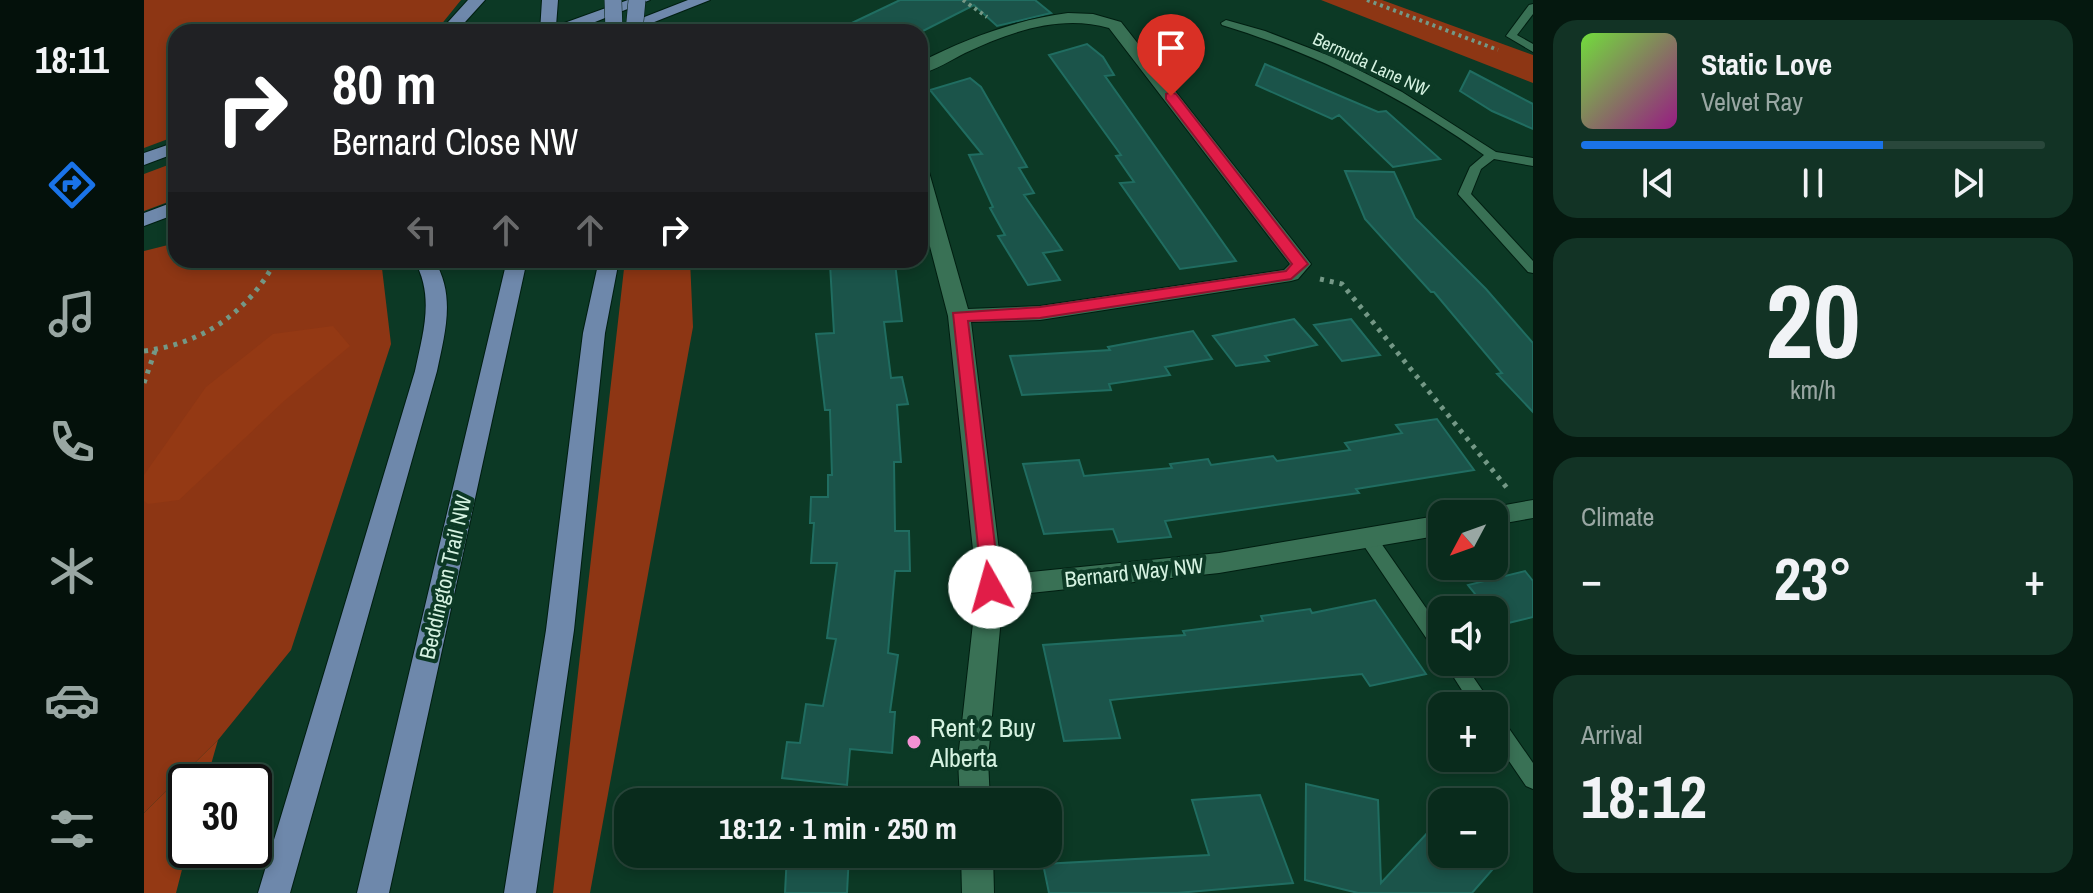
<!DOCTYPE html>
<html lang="en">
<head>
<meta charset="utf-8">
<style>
	:root { --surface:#092b1c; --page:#123325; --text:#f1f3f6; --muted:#99a7a3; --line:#29473b; --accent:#1a73e8 }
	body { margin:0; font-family:"Archivo Narrow",sans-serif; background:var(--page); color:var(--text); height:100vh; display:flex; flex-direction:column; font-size:30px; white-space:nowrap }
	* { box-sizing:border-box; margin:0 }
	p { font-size:26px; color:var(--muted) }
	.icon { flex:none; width:44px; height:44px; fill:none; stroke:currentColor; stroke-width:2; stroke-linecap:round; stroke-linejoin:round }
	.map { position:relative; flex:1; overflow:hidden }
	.panel { display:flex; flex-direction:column; gap:20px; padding:20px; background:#05180f; width:560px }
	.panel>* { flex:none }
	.hud { position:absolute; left:24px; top:24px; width:760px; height:244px; border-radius:24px; box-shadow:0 4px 12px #0003,0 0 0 2px var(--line); background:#202124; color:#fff; overflow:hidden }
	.needle { width:52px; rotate:229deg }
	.buttons { position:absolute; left:1284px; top:500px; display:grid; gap:16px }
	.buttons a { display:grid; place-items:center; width:80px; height:80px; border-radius:16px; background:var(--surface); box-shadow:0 4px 12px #0003,0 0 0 2px var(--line); font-size:40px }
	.speed { position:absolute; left:24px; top:764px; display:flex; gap:16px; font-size:40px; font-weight:700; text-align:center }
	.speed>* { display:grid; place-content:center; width:104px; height:104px; border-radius:50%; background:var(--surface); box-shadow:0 4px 12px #0003,0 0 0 2px var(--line); line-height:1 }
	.speed .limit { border:4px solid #111; border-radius:12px; background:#fff; color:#111 }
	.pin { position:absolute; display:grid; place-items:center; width:68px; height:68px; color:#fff; margin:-82px -34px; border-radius:50% 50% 50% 0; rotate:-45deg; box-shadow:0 0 8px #0007 }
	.pin .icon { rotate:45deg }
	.me { position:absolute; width:88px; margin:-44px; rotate:353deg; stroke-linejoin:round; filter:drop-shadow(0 0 6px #0008) }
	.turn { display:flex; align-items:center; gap:28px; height:168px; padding:0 32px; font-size:36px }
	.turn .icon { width:104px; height:104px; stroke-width:2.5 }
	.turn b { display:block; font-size:56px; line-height:68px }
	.lanes { display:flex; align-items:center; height:76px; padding:0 32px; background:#0003; justify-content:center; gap:40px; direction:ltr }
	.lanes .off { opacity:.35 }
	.big { font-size:60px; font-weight:800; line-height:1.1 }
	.panel .widget { flex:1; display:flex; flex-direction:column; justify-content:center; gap:12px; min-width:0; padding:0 28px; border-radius:24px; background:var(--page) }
	.panel .dial { align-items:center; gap:0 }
	.dial b { font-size:104px; line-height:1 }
	.song { display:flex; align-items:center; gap:24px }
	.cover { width:96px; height:96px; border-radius:12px; background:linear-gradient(135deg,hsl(100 70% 55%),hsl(310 70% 35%)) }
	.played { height:8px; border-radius:4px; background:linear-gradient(90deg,var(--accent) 65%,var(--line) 65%) }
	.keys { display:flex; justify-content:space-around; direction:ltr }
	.heat { display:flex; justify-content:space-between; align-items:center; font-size:44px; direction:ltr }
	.trip { position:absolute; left:470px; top:788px; width:448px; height:80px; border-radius:24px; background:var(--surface); box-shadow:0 4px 12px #0003,0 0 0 2px var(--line); font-weight:800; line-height:80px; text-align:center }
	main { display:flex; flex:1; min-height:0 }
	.tab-bar { display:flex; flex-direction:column; width:144px; justify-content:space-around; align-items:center; background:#04110b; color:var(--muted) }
	.tab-bar .icon { width:56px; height:56px }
	.tab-bar .on { color:var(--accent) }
	.tab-bar b { font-size:36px; color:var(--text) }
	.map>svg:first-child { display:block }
</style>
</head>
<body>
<main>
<nav class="tab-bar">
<b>18:11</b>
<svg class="icon on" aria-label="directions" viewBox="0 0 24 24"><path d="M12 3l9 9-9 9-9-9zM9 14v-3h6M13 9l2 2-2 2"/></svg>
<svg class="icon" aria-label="music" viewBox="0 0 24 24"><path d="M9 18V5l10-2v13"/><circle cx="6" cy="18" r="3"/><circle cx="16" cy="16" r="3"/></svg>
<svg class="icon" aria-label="phone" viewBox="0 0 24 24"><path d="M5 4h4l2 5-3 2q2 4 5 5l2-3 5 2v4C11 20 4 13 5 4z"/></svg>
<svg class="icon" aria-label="climate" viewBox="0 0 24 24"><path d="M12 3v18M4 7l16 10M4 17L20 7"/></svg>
<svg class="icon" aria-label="car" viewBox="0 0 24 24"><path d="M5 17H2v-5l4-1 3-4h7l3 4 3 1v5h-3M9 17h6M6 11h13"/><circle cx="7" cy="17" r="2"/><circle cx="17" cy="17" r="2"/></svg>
<svg class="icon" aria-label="filters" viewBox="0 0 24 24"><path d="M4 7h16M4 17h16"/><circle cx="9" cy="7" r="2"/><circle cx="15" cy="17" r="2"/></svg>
</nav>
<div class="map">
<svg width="1389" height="893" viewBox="0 0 1389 893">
	<rect width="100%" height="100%" fill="#0c3925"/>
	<path fill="#8d3614" d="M0,0h317l-21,26 -11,6h-253v104l-32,12z
		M1177,0h61l151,55v28z
		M32,162v37l-32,12v-37z
		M32,243v17h205l10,84 -100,306 -73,90 -74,73v-562z
		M481,260h65l3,67 -103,566h-37z"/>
	<path fill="#943914" d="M189,326l17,20 -66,55 -105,99 -31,4 -4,-3v-26l62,-88 67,-53z
		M74,740l-12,42h-20l1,68 -11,43h-32v-80z"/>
	<path fill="#1b544a" stroke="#206d61" stroke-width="2" d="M756,0h135l16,13 -54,13 -23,-21 -53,27h-88z
		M943,44l16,13 11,18 -9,1 131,185 -56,8 -60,-86 14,-1 -18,-26 5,-1 -72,-100z
		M1121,64l113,48 8,-1 54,48 -47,8 -54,-52 -7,4 -76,-34z
		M1326,71l63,33v25l-41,-18 -32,-20z
		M826,78l11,9 46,80 -8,1 15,25 -10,2 38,55 -19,3 17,27 -32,5 -30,-49 7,-1 -15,-27 3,-1 -24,-52 13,-1 -52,-64z
		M1201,171l49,1 21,46 71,71 47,54v69l-36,-38 5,-1 -68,-81h-3l-66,-73z
		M751,263l7,58 -18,1 7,56 11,-1 6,27 -11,1 4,57h-7l1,69h14l1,40h-15l-7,82 10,2 -8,57h5l-3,41 -42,-4 -3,36 -65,-7 5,-36 13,1 6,-39 17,2 13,-67 -9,-1 10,-75h-26l3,-40h-4l1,-26h17v-22h4l-2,-65h-5l-9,-76 18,-1 -4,-69z
		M1150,319l23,26 -52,11 4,5 -33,5 -23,-30z
		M1207,319l29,36 -38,6 -28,-36z
		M1049,331l19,28 -47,8 5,8 -61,9 2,6 -89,5 -12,-39 100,-6 -2,-3z
		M1293,419l37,51 -118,19 3,4 -194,28 6,16 -53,5 -5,-13 -69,5 -21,-70 56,-4 5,16 88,-8 -2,-4 38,-5 3,6 62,-9 4,5 73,-11 -5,-7 57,-10 -6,-8z
		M1381,571l8,10v36l-33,8 -6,-15h-6l-20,-25z
		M1231,600l51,74 -56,12 -8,-12 -252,26 10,38 -56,3 -21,-96 142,-10 -2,-4 80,-10 -2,-5 49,-7 2,4z
		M1162,784l72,16 3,83 61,-66v37h64l-34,39h-114l-53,-13z
		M1116,795l33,88 -116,10h-128l-6,-29 166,-9 -17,-55z
		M643,854h62l-2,39h-62z"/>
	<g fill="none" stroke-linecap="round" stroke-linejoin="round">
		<g stroke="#011e11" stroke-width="2">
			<path id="lane" d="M1389,4v10l-16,21 16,9v8l-27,-16 23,-31z
				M1082,20l39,11 70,27 67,34 94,60 37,6v8l-39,-7 -13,10 -10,25 62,67v12l-5,-1 -70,-78 12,-27 14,-12c-81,-58 -167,-101 -262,-130l-1,-2z
				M1224,531l6,2 68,98v23l-7,-3 -73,-108 -3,-5 3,-5z
				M1300,662h19l30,44h-21z
				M1350,715l7,2 32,46v26l-7,-3 -32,-47z"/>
		</g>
		<g stroke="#011e11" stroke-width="2">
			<path id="street" d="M924,13l25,1 28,8 190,242 -13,15 -7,2 -251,39 -69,2 31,253 217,-22 223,-38v20l-223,38 -216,23 -15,163 2,43h-30l-2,-43 19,-172 -29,-271 -28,-108v-42l9,6 39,137 72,-3 244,-36 6,-6 -181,-236c-49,-14 -99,4 -144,25 -14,7 -29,17 -45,21v-12c48,-24 95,-42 148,-49z
				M1389,500v18l-39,7v-11h-12l12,-7z
				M817,854h32l1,39h-32z"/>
		</g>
		<g stroke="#011e11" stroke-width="2">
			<path id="primary" d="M324,0h17l-29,32h-17z
				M398,0h16l-2,26 72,-26h22l-80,32h-30z
				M544,0h22l-81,32h-23z
				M32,142v11l-32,12v-12z
				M32,201v13l-32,12v-13z
				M270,260h20c22,35 11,73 3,111l-147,522h-32l157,-522c8,-38 20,-75 -1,-111z
				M363,260h20l-138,633h-32z
				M455,260h20l-14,73 -31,297 -38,263h-32l42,-263 37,-297z"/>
		</g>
		<path stroke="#749886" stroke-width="4" stroke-dasharray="3 4" stroke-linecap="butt" d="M819,0l24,17
			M1223,0l131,50"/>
		<path stroke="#749886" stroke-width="5" stroke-dasharray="4 6" stroke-linecap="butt" d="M1176,279l22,5 165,204
			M0,351c58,-7 105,-39 132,-91
			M0,383l11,-32"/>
		<use href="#lane" fill="#397155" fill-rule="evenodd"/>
		<use href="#street" fill="#397155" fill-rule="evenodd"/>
		<use href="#primary" fill="#6e88ab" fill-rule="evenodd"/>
		<g stroke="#011e11" stroke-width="18" stroke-linecap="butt">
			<path id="primary-bridge" d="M469,0l1,32
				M490,32l3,-32"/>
		</g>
		<use href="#primary-bridge" stroke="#6e88ab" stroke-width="17"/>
	</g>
	<path fill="#e11d48" stroke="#92132f" stroke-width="2" d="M1027,92l5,2 132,170 -17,15 -251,39 -72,3 32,266 -3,6h-14l-30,-280 87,-6 246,-36 6,-7 -126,-165v-5z"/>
	<circle fill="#f491d4" stroke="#0c3925" stroke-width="3" cx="770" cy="742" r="8"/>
	<g text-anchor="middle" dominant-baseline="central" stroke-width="8" stroke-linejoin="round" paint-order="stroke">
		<g font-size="18" fill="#d5f2e1" stroke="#0c3925">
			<text transform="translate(1227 64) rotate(25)">Bermuda Lane NW</text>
		</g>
		<g font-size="22" fill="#d5f2e1" stroke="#0c3925">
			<text transform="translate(990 572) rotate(-6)">Bernard Way NW</text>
			<text transform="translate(301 577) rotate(-77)">Beddington Trail NW</text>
		</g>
		<g font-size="26" fill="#d5f2e1" stroke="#0c3925" text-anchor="start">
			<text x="786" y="727">Rent 2 Buy<tspan x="786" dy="30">Alberta</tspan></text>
		</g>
	</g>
</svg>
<div class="buttons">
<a><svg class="needle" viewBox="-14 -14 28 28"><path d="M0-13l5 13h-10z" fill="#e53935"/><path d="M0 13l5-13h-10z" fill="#99a7a3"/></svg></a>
<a><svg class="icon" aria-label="sound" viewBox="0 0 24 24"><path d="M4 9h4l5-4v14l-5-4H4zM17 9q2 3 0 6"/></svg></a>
<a>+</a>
<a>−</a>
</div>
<div class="speed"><div class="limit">30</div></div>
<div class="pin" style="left:1027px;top:96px;background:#d93025"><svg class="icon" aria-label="arrive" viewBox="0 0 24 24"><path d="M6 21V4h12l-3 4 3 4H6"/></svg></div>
<svg class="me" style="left:846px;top:587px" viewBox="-20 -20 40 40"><circle r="19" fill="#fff"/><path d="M0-13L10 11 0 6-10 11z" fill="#e11d48"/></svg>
<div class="trip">18:12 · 1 min · 250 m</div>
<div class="hud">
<div class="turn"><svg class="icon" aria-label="right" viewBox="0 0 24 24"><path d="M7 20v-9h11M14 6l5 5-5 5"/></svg><div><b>80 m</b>Bernard Close NW</div></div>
<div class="lanes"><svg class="icon off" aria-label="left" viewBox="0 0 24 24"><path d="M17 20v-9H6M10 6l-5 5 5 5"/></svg><svg class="icon off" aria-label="ahead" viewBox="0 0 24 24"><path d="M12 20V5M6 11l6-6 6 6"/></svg><svg class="icon off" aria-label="ahead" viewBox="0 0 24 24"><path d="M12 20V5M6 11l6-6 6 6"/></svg><svg class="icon" aria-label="right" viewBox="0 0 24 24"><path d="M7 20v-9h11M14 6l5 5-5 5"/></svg></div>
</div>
</div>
<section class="panel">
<div class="widget">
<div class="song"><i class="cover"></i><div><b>Static Love</b><p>Velvet Ray</p></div></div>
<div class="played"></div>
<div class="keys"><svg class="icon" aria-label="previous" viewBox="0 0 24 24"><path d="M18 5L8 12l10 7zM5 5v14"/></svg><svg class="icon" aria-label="pause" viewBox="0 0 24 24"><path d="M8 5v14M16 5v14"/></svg><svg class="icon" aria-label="next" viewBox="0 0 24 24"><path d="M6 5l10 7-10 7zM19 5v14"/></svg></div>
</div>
<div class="widget dial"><b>20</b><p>km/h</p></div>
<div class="widget"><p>Climate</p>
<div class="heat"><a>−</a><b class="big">23°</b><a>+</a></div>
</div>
<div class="widget"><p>Arrival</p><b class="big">18:12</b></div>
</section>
</main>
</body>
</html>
